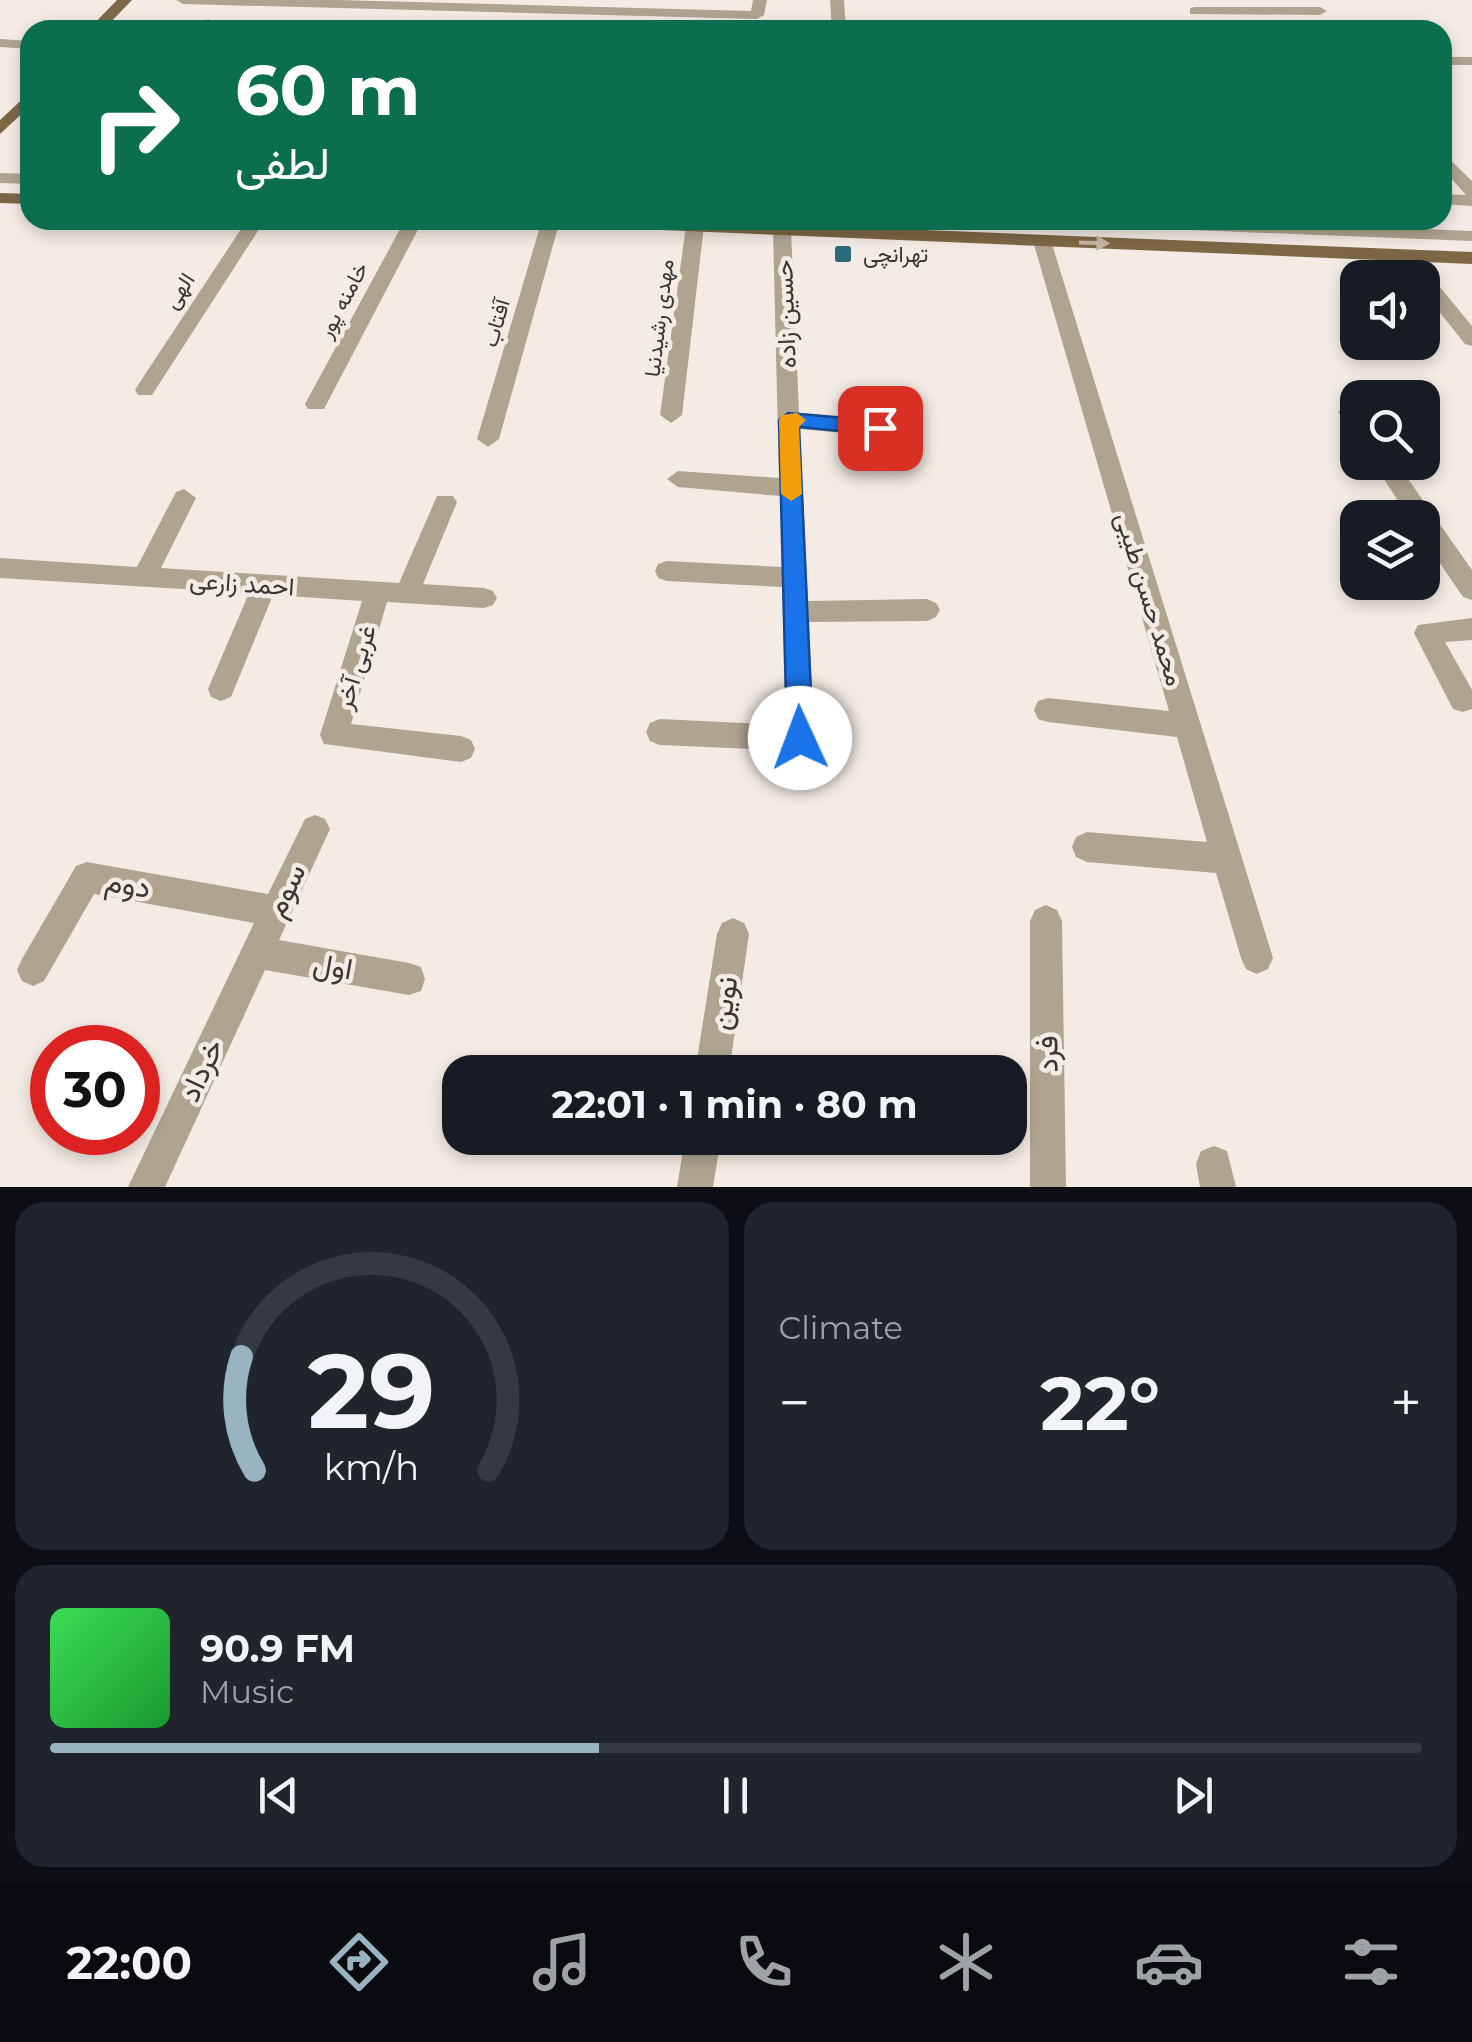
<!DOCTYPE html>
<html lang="en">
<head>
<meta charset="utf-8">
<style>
	:root { --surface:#171b24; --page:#20242c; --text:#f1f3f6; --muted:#9ea1a6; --line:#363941; --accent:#97b4c0 }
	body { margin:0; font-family:Montserrat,Vazirmatn,sans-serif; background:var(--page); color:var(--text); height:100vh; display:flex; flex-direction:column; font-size:38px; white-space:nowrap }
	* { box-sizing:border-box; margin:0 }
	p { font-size:32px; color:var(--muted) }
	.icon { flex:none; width:55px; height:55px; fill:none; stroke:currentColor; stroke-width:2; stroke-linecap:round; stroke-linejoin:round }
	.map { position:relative; height:1187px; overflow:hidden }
	.details { display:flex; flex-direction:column; gap:15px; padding:15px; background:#0d0f14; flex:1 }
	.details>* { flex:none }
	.top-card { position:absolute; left:20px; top:20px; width:1432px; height:210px; border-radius:30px; box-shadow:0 5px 15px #0003; background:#0b6e4f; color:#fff; overflow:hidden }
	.controls { position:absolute; left:1340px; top:260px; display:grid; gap:20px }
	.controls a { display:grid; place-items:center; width:100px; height:100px; border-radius:20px; background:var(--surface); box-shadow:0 5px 15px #0003; font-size:50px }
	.speed { position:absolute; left:30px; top:1025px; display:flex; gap:20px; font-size:50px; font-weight:700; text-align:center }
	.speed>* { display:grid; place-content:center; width:130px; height:130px; border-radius:50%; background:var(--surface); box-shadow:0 5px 15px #0003; line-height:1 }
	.speed .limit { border:15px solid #d22; background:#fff; color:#111 }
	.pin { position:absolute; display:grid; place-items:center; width:85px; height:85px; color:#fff; margin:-42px; border-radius:20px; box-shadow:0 5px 15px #0006 }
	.me { position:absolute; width:110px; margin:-55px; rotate:358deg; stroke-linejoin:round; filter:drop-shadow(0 0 8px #0008) }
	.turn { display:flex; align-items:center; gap:35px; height:210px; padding:0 50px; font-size:45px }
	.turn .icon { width:130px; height:130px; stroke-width:2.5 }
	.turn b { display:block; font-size:70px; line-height:85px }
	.big { font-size:75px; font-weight:700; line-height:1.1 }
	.details .card { flex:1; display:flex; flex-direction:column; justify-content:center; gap:15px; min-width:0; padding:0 35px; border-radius:30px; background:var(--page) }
	.details .dial { align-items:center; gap:0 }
	.dial svg { height:260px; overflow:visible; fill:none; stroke:var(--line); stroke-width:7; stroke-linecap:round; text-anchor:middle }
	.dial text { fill:var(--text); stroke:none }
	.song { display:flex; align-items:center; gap:30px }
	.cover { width:120px; height:120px; border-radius:15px; background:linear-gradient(135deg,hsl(130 70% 55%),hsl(130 70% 35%)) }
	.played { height:10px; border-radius:5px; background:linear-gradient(90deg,var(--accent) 40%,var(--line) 40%) }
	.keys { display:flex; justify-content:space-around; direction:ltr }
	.heat { display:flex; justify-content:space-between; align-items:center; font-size:55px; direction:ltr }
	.details .tiles { flex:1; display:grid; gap:15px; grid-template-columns:1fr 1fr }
	.card:last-child { grid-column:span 2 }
	.trip { position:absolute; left:442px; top:1055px; width:585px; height:100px; border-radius:30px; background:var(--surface); box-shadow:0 5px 15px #0003; font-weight:700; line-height:100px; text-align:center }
	.menu { display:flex; height:160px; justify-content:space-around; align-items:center; background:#090b0e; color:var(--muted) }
	.menu .icon { width:70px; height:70px }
	.menu .current { color:var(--accent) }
	.menu b { font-size:45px; color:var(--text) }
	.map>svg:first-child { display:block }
</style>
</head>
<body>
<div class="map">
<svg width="1472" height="1187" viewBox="0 0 1472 1187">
	<rect width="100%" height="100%" fill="#f4ebe4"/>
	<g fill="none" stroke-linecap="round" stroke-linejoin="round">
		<path fill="#b0a491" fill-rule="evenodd" d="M176,0h161l414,11 2,-11h14l-3,15 -7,4 -574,-15z
			M830,0h14l2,30h-14z
			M1195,7h125l7,4 -7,4 -130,-1v-6z
			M208,19l7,4 -6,7h-15z
			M377,24l6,6h-15z
			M294,25l5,1 2,4h-14z
			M0,39l30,2v8l-30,-2z
			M1442,57h30v8h-30z
			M1442,152l30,29v25l-30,-2v-10l24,1 -24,-27z
			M0,173l30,1v10l-30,-1z
			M247,220h18l-113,175h-14l-3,-5 3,-5z
			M405,220h18l-99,189h-16l-3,-5z
			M542,220h18l-61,219 -11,8 -11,-8z
			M1056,220h144l272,11v10l-407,-16z
			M695,221l9,5 -22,189 -11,8 -11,-8 26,-189z
			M782,225l9,5 8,183 111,10 11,8 -11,8 -110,-10 8,172 119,-2 9,4 4,7 -4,7 -9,4 -118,1 5,116 -4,9 -10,4 -140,-6 -10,-4 -4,-9 4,-9 10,-4 126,6 -4,-138 -115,-6 -9,-3 -3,-7 3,-7 9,-3 115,6 -2,-71 -102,-9 -11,-8 11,-8 101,7 -6,-248z
			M1042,236l9,5 222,717 -5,11 -11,5 -11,-5 -5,-11 -25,-85 -129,-11 -11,-5 -4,-10 4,-10 11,-5 120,10 -30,-105 -129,-15 -10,-3 -4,-9 4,-9 10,-3 121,13 -136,-470z
			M1405,250l6,2 61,74v20l-7,-2 -43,-54v-12h-10l-16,-22 3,-4z
			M1349,404l9,4v24l-8,-3 -12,-17z
			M1373,462h23l76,108v30l-9,-3 -41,-60v-19h-13z
			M184,489l12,9 -35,70 238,15 38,-87h16l4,6 -34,82 61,4 9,3 4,7 -4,7 -9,3 -97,-6 -36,122 110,12 10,4 4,9 -4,9 -10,4 -137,-18 -4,-9 42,-134 -89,-6 -42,102 -10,4 -10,-4 -3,-8 41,-96 -249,-15v-20l137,9 39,-75z
			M1472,618v22l-27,2 27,48v19l-9,3 -10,-3 -39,-76 4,-8z
			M315,815l10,4 5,10 -51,111 130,23 12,4 4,12 -4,12 -12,4 -144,-25 -100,217h-37l126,-264 -160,-29 -50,87 -11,5 -11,-5 -5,-11 5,-11 54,-93 11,-4 181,32 37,-75z
			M1046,905l11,5 5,11 4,266h-36v-266l5,-11z
			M733,918l11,5 5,11 -20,138h-34l22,-138 5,-11z
			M685,1138h36l-8,49h-36z
			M1214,1146l13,5 9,36h-36l-4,-23 5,-13z"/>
		<path fill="#7d6745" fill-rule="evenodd" d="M117,0h15l-29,30h-15z
			M30,92v14l-30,28v-14z
			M0,193l30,1v10l-30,-1z
			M533,220h139l800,32v12l-930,-39z"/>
	</g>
	<defs><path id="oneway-solid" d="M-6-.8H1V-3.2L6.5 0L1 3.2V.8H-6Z" transform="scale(2.5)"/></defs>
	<use fill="#c4b6a4" href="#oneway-solid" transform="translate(1094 243) rotate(2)"/>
	<path fill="#1a73e8" stroke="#114b97" stroke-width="2.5" d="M788,413l92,8 10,7 -10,7 -81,-8 14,311 -4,8 -9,4 -9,-4 -4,-8 -8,-318z"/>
	<path fill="#f59e0b" d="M797,413l9,7 -7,7 3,67 -11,7 -10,-7 -2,-74 3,-5z"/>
	<rect fill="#29687d" stroke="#f4ebe4" stroke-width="4" x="833" y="244" width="20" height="20" rx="5"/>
	<g text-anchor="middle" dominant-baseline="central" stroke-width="9" stroke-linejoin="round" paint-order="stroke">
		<g font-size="22" fill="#393633" stroke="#f4ebe4" text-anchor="start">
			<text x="863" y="254">تهرانچی</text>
		</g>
		<g font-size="22" fill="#393633" stroke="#f4ebe4">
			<text transform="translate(179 291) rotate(-57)">الهی</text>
			<text transform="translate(343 300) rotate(-62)">خامنه پور</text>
			<text transform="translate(659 318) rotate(-83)">مهدی رشیدنیا</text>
			<text transform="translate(496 323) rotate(-74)">آفتاب</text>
		</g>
		<g font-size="25" fill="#393633" stroke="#f4ebe4">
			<text transform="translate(785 314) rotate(-92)">حسین زاده</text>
			<text transform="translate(242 583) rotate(4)">احمد زارعی</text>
			<text transform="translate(1150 599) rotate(73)">محمد حسن طیبی</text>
			<text transform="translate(355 667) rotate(-73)">غربی آخر</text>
		</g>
		<g font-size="30" fill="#393633" stroke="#f4ebe4">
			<text transform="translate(128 884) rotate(10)">دوم</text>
			<text transform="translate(285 890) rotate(-64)">سوم</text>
			<text transform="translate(333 966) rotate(10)">اول</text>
			<text transform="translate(723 1003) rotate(-81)">نوین</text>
			<text transform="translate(1047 1054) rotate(-91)">فرد</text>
			<text transform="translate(201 1070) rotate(-65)">خرداد</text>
		</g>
	</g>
</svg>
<div class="controls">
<a><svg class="icon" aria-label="sound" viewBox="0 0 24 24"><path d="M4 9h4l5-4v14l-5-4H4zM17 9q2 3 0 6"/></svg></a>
<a><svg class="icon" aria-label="search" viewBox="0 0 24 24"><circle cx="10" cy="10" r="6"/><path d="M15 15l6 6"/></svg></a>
<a><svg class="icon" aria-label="layers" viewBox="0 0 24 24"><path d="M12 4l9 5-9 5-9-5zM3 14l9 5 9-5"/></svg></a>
</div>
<div class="speed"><div class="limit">30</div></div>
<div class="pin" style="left:880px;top:428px;background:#d93025"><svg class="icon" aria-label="arrive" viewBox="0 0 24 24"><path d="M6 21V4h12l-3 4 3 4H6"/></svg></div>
<svg class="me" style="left:800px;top:738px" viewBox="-20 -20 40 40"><circle r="19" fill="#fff"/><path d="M0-13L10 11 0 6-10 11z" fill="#1a73e8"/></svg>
<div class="trip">22:01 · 1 min · 80 m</div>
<div class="top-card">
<div class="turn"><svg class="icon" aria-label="right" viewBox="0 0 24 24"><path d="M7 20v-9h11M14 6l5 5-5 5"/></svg><div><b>60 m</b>لطفی</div></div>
</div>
</div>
<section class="details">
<div class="tiles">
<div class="card dial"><svg viewBox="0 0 100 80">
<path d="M14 69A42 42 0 1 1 86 69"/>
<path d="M14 69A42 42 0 0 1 10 34" stroke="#97b4c0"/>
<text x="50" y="56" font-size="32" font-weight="700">29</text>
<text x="50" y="72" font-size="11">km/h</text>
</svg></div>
<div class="card"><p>Climate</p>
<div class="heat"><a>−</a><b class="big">22°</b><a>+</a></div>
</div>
<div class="card">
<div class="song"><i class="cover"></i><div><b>90.9 FM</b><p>Music</p></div></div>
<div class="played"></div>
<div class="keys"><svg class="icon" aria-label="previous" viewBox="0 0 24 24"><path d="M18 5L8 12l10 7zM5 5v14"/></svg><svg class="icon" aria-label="pause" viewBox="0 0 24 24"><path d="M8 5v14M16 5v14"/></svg><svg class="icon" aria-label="next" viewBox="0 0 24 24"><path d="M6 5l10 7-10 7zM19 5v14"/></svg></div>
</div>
</div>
</section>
<nav class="menu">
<b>22:00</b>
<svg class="icon current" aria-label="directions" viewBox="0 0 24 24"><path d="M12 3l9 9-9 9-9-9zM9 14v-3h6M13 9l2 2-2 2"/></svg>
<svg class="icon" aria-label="music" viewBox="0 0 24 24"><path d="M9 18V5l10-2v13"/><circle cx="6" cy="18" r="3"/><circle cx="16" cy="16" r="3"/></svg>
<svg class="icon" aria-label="phone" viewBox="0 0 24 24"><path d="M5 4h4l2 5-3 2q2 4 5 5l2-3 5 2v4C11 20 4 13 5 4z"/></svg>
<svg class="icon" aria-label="climate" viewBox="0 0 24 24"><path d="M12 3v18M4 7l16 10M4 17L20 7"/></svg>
<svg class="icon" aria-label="car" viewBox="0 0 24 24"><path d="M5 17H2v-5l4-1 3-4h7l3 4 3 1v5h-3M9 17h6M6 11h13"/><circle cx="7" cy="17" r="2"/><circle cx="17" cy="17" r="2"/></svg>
<svg class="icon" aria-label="filters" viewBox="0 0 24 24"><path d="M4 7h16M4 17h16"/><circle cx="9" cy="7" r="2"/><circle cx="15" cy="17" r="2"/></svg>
</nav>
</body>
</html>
